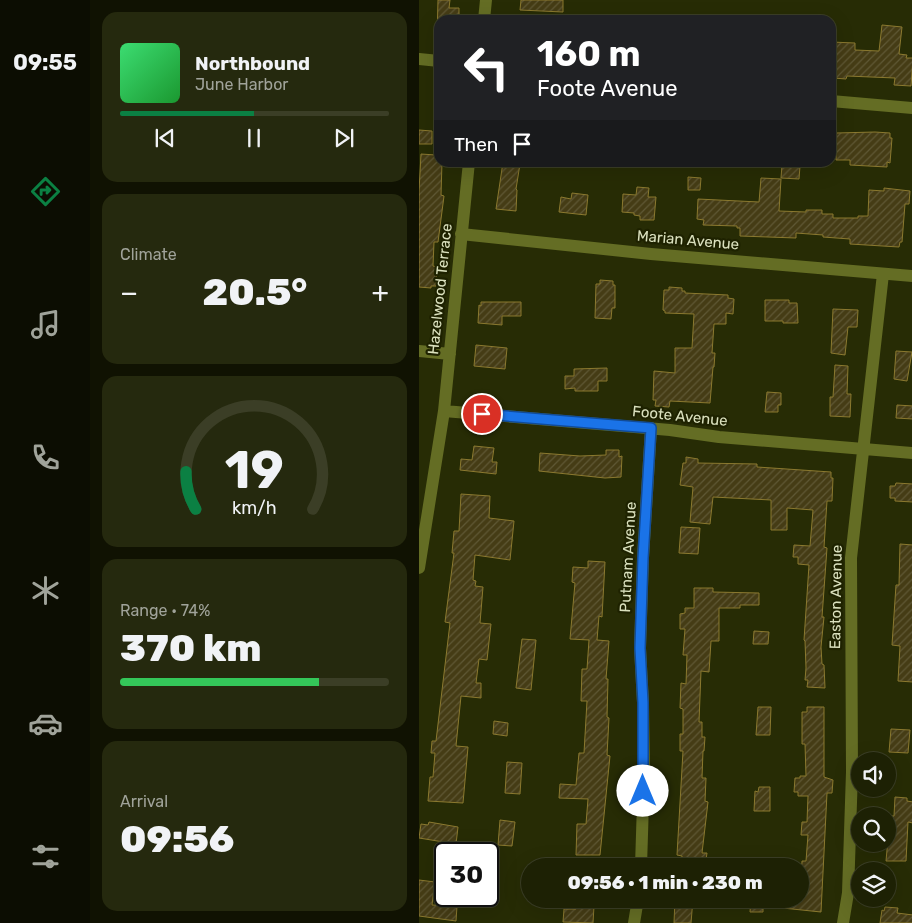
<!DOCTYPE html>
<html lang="en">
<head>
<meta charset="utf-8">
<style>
	:root { --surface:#1d2104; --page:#25290e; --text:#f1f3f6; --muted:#a0a39a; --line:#3b3e26; --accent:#0b8043 }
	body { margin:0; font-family:Rubik,sans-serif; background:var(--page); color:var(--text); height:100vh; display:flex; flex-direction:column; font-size:19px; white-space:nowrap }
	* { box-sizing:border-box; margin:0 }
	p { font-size:16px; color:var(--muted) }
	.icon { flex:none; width:28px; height:28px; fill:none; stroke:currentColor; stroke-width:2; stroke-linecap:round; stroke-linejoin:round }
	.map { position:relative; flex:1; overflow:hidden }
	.panel { display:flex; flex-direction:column; gap:12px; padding:12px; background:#101202; width:329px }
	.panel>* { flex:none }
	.banner { position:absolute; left:15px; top:15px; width:402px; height:152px; border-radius:15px; box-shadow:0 5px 20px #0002,0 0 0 1px var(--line); background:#202124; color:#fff; overflow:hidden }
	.tools { position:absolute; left:432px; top:752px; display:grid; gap:10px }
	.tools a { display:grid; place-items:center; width:45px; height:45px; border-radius:50%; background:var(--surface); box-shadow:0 5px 20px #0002,0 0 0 1px var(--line); font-size:25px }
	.speed { position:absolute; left:15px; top:842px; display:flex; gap:10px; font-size:25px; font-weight:700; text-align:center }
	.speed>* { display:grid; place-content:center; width:65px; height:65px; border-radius:50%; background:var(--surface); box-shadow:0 5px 20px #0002,0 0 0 1px var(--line); line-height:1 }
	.speed .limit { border:2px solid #111; border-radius:8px; background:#fff; color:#111 }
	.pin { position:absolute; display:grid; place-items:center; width:42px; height:42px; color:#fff; margin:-21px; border:2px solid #fff; border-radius:50%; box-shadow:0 1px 5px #0007 }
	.me { position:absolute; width:55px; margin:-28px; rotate:0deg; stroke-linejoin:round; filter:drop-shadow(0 0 4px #0008) }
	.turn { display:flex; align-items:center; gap:18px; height:105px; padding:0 20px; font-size:22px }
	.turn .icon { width:65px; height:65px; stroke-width:2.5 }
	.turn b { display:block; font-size:35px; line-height:42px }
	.then { display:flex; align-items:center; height:48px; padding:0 20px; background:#0003; gap:10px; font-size:19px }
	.big { font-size:38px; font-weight:800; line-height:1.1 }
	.panel .card { flex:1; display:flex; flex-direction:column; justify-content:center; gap:8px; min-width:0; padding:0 18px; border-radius:15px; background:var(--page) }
	.panel .dial { align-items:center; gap:0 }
	.dial svg { height:130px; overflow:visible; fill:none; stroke:var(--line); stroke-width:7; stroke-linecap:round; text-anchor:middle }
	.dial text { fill:var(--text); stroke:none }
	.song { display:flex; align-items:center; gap:15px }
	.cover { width:60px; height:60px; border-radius:8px; background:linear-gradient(135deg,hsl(140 70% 55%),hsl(130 70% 35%)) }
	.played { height:5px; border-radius:2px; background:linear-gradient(90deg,var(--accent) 50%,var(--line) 50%) }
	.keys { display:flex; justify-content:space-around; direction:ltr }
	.heat { display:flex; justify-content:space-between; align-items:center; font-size:28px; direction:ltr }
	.charge { height:8px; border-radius:4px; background:linear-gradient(90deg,#34c759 74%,var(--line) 0) }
	.trip { position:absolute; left:102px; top:858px; width:288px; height:50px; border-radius:25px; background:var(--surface); box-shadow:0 5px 20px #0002,0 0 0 1px var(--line); font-weight:800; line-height:50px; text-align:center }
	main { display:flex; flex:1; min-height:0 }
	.tabs { display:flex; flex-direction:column; width:90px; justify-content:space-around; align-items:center; background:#0c0d02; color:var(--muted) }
	.tabs .icon { width:35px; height:35px }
	.tabs .current { color:var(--accent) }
	.tabs b { font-size:22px; color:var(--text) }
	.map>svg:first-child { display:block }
</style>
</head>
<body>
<main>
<nav class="tabs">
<b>09:55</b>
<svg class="icon current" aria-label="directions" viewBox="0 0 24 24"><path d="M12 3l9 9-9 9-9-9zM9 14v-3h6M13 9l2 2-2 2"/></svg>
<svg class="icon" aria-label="music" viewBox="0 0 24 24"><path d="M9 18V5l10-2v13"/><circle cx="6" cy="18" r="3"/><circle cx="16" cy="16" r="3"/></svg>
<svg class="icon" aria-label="phone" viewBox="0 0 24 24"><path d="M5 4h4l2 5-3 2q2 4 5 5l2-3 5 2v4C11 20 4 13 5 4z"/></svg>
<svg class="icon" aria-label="climate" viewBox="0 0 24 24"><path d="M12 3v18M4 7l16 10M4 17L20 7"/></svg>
<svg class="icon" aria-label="car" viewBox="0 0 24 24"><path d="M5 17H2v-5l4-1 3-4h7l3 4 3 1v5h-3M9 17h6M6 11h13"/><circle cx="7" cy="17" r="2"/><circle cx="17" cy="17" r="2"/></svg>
<svg class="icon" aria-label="filters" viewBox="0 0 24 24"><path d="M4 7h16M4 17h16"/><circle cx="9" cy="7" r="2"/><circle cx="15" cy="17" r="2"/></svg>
</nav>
<section class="panel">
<div class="card">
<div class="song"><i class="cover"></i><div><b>Northbound</b><p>June Harbor</p></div></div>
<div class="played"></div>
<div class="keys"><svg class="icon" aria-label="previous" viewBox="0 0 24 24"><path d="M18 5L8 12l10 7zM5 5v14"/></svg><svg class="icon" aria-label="pause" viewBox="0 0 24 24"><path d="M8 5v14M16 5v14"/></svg><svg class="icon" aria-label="next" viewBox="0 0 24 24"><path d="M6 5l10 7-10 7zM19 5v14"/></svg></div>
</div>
<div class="card"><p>Climate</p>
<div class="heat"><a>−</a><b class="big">20.5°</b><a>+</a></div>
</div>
<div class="card dial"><svg viewBox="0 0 100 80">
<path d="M14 69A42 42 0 1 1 86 69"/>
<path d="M14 69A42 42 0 0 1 8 46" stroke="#0b8043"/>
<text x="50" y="56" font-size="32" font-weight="700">19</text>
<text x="50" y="72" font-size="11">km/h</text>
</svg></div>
<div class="card"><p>Range · 74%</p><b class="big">370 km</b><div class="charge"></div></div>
<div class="card"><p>Arrival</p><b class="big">09:56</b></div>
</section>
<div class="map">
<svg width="494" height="923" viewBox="0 0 494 923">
	<defs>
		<pattern id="building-hatch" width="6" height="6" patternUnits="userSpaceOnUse" patternTransform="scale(1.25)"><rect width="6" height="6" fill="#453c15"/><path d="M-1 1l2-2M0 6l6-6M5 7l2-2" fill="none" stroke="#5f5835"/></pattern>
	</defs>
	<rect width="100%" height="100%" fill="#272c05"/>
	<path fill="url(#building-hatch)" stroke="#8b792f" d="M19,0h12l-1,8h10v12h-20v16h-2z
		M102,0h42v12l-43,-2z
		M463,25l20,2 -3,27 8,1 -1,3h7l-2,28 -17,-1 1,-7 -48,-2 -1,3 -13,-1 -2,-36 24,1v7l24,1z
		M0,130l13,1v13h-13z
		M456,132l15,1v5h2l-2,25 -3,-1v5l-37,-2v-5h-14v-27z
		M2,154l15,1v3h3v4h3l-1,33 3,1 -6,46h-4l-1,24 4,1 -1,19h-5v2l-12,-1v-96z
		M84,162l17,2 -4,25 1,1 -1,21 -20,-2z
		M363,165l18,1 -1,13 -18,-1z
		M269,177l13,1 -1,12h-12z
		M342,178l20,1 -2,32 27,1v-2h16v4h11v4h25v-2h10l1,-26 15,1v-3l26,3 -1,13h-4l-3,38h-2l-1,5 -49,-3v-5l-27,-2v-2l-27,-2v5l-56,-2v-8h-3v-2l-34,-1 1,-5 -7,-1 1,-20 61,3z
		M218,187l12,1 -1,9h8l-2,23h-14v-4l-6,-1v-2l-12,-1 1,-18 13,1z
		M153,193l16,2 -2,20 -27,-3 2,-15 10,2z
		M181,280l13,1v4h2v23h-3l-1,11 -16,-1 1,-34h4z
		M250,287l13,1v3h3v2l43,2v3l6,1 -1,15 -7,-1v11h-12l-2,29h3l-1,14h-1l-3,36 -40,-2 -1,6 -14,-1 1,-6h-3l1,-29 21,2v-25h17l2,-34 -29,-1v-2l-2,-1 1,-20h5z
		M346,300h24v3h8l1,20h-15v-2h-18z
		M62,302h40v14h-19v9l-24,-2 1,-18 2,1z
		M414,309l25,1 -1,17h-9l-3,28 -14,-2z
		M57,345l31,3 -2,21 -31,-3z
		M477,351l16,1 -5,29 -13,-2z
		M416,365l13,1 -1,28h4l-1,23 -20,-1v-19h3z
		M188,368v13h-9v10h-23v-3l-10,1v-13h9v-7z
		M348,392l14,1v12h-3v7h-13z
		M478,405l16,1v13l-17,-1z
		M55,446l20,2 -2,14h5l-1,12 -36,-4 1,-11 11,1z
		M187,450h13v7l3,-1 -1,21 -16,1 -66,-7 1,-18 40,3 26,-1z
		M267,457l12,2v4l59,1v3l74,5v6h2l-1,23h-5l-3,46 3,1 -5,69h2l-3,30 1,17 2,1 1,23 -18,-1 1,-7h-3l1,-12 -1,-27 -1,-1 5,-75 -11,-1v-7h-5l1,-12 16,1 3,-36 -26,-2v22h-16v-30l-58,-3 -3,27 -20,-2 3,-35 -13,-2 3,-22h3z
		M477,483l17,1v18l-18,-1v-3h-5v-12h5z
		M42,494l29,2 -1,22 25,3 -4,39 -35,-5 -2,25 3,1 -1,5 8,1 -3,36 11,1 -4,36 -8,-1 -3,24h5v15l-20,-2 -5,50 12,1 -5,56 -35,-2 2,-24h3l2,-24h-4l1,-12h4l14,-118 -5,-1 9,-69h-2l2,-22h5z
		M262,527l19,1 -2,26 -19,-1z
		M481,544l13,1v137l-15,-1 2,-35 -8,-1 4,-60h3z
		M169,561l17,1 -3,55 -3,-1 -2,24 12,1 -3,38h2l-1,38 2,1 -2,37 3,1 -10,99h-24l1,-31h9l2,-25 -29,-1 1,-14 16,1 3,-32h5l3,-52h-6l1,-32h5l2,-29 -19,-1 5,-56 -3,-1 1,-15 15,1z
		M275,588h19v4l46,1v12h-19v3h-21v33h-8l-2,31 -8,-1 -2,51h3v15h3l-1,14h-1l-1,27h4l-1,23 3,1 -6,51h5l-2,13 -23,-2v-8l-5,-1 6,-104h-3v-17h3v-25l-3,-1 1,-25 5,1 1,-29h-4l2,-26h-5v-15l5,-1v-5h9z
		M335,631l15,1 -1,12h-15z
		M103,639l14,1 -5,50 -15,-2z
		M339,707h13l-1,28h-14z
		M388,707h17v70l9,3 -1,13h-5l-6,119 -48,-5 1,-8h26l2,-38h4l2,-26h-7l1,-13h5l1,-26h-10v-4h-4l1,-14h5v-2h6l-1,-32h-3v-32h5z
		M75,721l14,2 -1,13 -14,-2z
		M472,729l19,1 -2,23 -19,-1z
		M88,762l15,1 -2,31 -15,-1z
		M340,787h11v24h-16l1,-20 3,1z
		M476,797l12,1v3l6,1v21l-5,-1 -2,39h-20l4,-45h4z
		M81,820l15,2 -3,24 -14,-1z
		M10,822l29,5 -2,17 -37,-6 2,-14 7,1z
		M0,880l16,2 -3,23 25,1 -1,15 -37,-5z
		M256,899h18l-2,24h-17z
		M332,899h12v13h-13z
		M157,905l18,1 -1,17 -30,-1 1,-13h12z
		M466,907l13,1 -1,5 16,2v8h-33l2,-13 2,1z"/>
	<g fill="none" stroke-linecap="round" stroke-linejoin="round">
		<path stroke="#646d24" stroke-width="12" d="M65,20l2,-20
			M0,59l20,2
			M412,101l82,7
			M42,234l190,20 262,22
			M0,351l31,3
			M25,411l226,19 49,7 194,16
			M0,568l25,-157 25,-249
			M222,866l3,-95 -1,-68 -3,-55 3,-90 8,-130
			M215,923l4,-24
			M424,923l5,-30 4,-121 -1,-214 32,-284"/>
	</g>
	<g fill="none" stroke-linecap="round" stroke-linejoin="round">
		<g stroke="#114b97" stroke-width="12">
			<path id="route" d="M63,414l169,14 -8,130 -3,90 3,55v88"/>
		</g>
		<use href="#route" stroke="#1a73e8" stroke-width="9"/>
	</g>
	<g text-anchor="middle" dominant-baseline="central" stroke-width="4.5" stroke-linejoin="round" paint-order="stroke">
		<g font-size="15" fill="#dbe1be" stroke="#1e2200">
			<text transform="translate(269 240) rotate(5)">Marian Avenue</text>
			<text transform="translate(21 289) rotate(-84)">Hazelwood Terrace</text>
			<text transform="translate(261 416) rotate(6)">Foote Avenue</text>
			<text transform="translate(209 557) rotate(-87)">Putnam Avenue</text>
			<text transform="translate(417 597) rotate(-89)">Easton Avenue</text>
		</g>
	</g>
</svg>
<div class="tools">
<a><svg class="icon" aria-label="sound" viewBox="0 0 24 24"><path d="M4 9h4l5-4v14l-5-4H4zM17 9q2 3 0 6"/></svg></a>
<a><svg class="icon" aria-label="search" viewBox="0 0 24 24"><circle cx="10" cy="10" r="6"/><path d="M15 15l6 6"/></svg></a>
<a><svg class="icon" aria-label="layers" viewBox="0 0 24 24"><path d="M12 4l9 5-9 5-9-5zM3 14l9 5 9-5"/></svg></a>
</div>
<div class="speed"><div class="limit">30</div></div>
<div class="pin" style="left:63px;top:414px;background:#d93025"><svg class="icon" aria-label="arrive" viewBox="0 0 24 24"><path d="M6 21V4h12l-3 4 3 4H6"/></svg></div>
<svg class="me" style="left:224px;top:791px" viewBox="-20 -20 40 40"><circle r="19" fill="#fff"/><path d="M0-13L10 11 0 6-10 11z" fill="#1a73e8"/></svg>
<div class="trip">09:56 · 1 min · 230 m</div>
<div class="banner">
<div class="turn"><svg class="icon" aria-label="left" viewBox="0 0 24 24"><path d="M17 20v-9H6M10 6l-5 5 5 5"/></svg><div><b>160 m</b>Foote Avenue</div></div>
<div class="then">Then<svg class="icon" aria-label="arrive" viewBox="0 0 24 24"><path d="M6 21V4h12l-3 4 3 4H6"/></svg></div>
</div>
</div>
</main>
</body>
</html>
